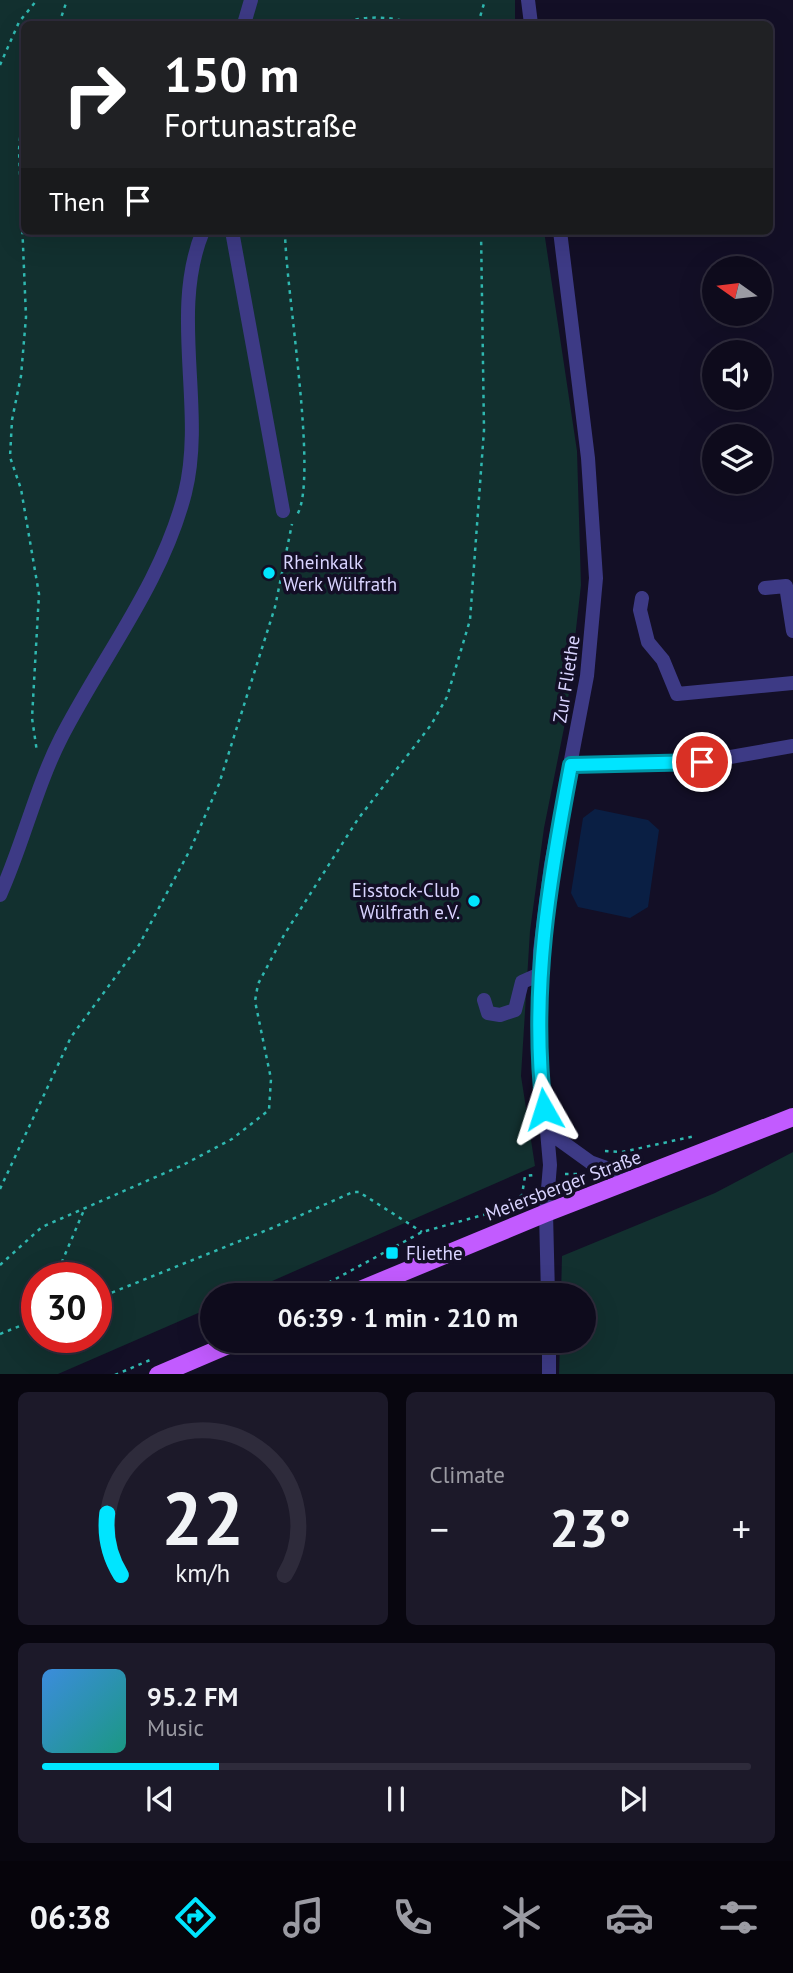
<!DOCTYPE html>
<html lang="en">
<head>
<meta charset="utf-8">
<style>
	:root { --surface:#0e0b1c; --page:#1c1929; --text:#f1f3f6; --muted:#9b9ba3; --line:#2e2b3b; --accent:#00e5ff }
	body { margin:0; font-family:"PT Sans",sans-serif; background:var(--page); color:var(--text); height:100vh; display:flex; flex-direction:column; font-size:26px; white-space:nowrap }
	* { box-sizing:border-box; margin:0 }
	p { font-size:23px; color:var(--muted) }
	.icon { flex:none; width:38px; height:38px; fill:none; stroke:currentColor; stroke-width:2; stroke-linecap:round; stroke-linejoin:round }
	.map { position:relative; height:1374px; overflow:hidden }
	.details { display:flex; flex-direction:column; gap:18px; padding:18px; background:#08060f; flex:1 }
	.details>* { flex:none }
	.guide { position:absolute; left:21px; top:21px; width:752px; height:214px; border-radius:10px; box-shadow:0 7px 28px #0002,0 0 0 2px var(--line); background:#202124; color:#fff; overflow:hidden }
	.needle { width:46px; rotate:284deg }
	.controls { position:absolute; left:702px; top:256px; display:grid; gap:14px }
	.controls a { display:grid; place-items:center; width:70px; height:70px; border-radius:50%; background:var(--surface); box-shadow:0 7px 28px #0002,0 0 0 2px var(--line); font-size:35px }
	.speed { position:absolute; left:21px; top:1262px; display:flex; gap:14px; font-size:35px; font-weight:700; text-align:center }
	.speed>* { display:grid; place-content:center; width:91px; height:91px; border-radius:50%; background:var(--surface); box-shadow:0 7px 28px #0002,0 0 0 2px var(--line); line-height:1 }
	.speed .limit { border:10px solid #d22; background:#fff; color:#111 }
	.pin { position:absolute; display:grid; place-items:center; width:60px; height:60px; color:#fff; margin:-30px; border:4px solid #fff; border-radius:50%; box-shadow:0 2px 7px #0007 }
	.me { position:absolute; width:77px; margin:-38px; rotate:354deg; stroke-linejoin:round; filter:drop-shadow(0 0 5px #0008) }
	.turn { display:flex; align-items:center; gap:24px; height:147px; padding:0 28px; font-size:32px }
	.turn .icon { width:91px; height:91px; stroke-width:2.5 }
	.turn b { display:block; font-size:49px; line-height:60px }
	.then { display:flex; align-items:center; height:66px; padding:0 28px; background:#0003; gap:14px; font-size:26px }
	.big { font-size:52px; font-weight:800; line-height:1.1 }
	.details .widget { flex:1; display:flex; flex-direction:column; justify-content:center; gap:10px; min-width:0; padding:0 24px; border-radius:10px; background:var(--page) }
	.details .dial { align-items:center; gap:0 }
	.dial svg { height:182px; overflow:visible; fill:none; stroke:var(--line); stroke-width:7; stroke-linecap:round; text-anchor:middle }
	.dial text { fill:var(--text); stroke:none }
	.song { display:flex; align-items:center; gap:21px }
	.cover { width:84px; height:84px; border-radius:10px; background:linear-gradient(135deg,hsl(210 70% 55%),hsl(170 70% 35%)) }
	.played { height:7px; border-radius:4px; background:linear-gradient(90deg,var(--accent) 25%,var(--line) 25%) }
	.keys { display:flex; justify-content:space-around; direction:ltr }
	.heat { display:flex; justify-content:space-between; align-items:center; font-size:38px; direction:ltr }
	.details .tiles { flex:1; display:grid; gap:18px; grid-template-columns:1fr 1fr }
	.widget:last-child { grid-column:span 2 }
	.trip { position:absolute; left:200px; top:1283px; width:396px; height:70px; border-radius:35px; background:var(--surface); box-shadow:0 7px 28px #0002,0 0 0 2px var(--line); font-weight:800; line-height:70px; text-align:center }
	.tab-bar { display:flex; height:112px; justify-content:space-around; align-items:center; background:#06040b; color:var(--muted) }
	.tab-bar .icon { width:49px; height:49px }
	.tab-bar .selected { color:var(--accent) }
	.tab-bar b { font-size:32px; color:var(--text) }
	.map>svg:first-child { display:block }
</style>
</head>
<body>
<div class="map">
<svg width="793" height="1375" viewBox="0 0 793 1375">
	<rect width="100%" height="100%" fill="#130f26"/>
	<path fill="#12302f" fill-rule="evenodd" d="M0,0h515v24h-491v207h520l33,220 4,134 -15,133 -22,110 -14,103 -9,145 14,90 -295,129h-28v12l-154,67 -58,1zM37,1278h59v59h-59z
		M793,1152v222h-234l1,-33 23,-1v-45h-22l1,-39 153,-63z"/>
	<path fill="#0a1f44" d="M595,809l53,11 11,10 -11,77 -18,11 -52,-11 -7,-14 12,-75z"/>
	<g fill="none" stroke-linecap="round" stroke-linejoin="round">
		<path stroke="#2fb8b0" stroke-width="2.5" stroke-dasharray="3.5 5" stroke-linecap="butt" d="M59,24l8,-24
			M339,24c23,-8 50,-9 74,0
			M478,24l7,-24
			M0,65l19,-43 18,-22
			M24,95l-5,55 7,167 -5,59 -9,44 -2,37 11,32 18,105 -7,124 5,34
			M285,231c0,55 34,248 12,284
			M562,1118l8,11
			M605,1151l17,1 73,-16
			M565,1174h14
			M0,1189l71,-152 68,-92 52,-97 28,-64 56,-177 17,-83
			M0,1265l42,-38 141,-62 49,-26 37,-29 2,-31 -16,-78 3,-17 26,-49 74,-116 73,-94 16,-28 23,-77 14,-190 -3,-199
			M55,1278l29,-68
			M306,1295l116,-63 86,-24 14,-13 3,-19 9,-1
			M96,1299l176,-71 81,-36h6l63,40
			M23,1322l14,-16
			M0,1334l37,-15
			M115,1375l35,-15"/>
		<path stroke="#3d3a85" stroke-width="14" d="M528,0l3,24
			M244,24l7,-24
			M232,231l51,280
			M765,588l21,-2 7,45
			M642,598l-2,12 8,32 15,18 14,34 116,-11
			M571,765l131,-3 91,-16
			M0,895c23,-51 36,-108 61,-157 42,-82 101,-155 124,-245 21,-84 -16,-180 18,-262
			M484,1000l4,13 12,2 15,-5 7,-28 18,-8
			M547,1131l43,31 47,17
			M548,1295l-2,-82 4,-48 -12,-135 2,-79 11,-86 36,-189 9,-98 -8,-120 -28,-227
			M549,1340v35"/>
		<path stroke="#c25bff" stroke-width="18" d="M348,1295l198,-82 247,-96
			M158,1375l82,-35"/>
	</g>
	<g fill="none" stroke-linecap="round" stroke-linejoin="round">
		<g stroke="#0095a6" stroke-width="18">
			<path id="route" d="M544,1109c-14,-118 5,-229 27,-344l131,-3"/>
		</g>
		<use href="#route" stroke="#00e5ff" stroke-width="12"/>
	</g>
	<g fill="#00e5ff" stroke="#130f26" stroke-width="2.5">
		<circle cx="269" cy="573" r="7"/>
		<circle cx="474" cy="901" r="7"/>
		<rect x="385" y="1246" width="14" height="14" rx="3.5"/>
	</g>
	<g text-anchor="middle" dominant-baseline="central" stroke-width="7" stroke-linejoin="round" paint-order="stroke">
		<g font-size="19" fill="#d9d4ff" stroke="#130f26" text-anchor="start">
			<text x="283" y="562">Rheinkalk<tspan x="283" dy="22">Werk Wülfrath</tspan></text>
			<text x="460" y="890" text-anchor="end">Eisstock-Club<tspan x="460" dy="22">Wülfrath e.V.</tspan></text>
			<text x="406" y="1253">Fliethe</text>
		</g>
		<g font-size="19" fill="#d9d4ff" stroke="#130f26">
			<text transform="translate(566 679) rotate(-81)">Zur Fliethe</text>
			<text transform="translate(563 1185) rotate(-21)">Meiersberger Straße</text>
		</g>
	</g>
</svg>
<div class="controls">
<a><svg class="needle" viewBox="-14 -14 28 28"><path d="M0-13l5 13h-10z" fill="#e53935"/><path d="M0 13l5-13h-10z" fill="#9b9ba3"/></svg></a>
<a><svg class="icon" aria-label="sound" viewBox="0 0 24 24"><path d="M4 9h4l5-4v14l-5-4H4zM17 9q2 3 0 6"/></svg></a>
<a><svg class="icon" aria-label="layers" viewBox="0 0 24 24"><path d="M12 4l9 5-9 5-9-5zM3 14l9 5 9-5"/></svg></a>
</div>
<div class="speed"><div class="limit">30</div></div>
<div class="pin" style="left:702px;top:762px;background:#d93025"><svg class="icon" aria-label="arrive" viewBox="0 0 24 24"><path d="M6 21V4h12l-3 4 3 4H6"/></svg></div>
<svg class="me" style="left:544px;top:1109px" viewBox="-20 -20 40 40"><path d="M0-17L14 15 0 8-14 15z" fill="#00e5ff" stroke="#fff" stroke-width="4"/></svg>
<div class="trip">06:39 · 1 min · 210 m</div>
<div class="guide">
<div class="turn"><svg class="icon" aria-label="right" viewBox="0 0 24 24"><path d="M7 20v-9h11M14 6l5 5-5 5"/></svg><div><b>150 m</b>Fortunastraße</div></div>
<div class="then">Then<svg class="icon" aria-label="arrive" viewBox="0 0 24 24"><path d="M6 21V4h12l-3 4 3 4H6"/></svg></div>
</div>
</div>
<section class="details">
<div class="tiles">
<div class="widget dial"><svg viewBox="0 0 100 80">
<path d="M14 69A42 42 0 1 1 86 69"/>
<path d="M14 69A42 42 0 0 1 8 42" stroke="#00e5ff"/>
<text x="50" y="56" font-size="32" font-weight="700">22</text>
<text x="50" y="72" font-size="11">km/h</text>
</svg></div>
<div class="widget"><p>Climate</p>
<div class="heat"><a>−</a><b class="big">23°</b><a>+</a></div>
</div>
<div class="widget">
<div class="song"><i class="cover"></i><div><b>95.2 FM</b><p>Music</p></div></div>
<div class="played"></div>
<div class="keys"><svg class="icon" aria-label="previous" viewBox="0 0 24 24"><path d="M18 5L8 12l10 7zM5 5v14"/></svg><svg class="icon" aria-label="pause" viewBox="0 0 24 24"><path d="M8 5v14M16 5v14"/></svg><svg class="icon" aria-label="next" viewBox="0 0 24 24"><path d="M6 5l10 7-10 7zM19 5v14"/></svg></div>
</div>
</div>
</section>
<nav class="tab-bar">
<b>06:38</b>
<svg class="icon selected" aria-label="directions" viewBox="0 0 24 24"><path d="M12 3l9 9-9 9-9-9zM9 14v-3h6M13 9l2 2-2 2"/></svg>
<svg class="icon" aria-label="music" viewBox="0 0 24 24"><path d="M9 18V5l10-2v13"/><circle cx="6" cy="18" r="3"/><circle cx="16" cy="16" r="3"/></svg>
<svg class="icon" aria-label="phone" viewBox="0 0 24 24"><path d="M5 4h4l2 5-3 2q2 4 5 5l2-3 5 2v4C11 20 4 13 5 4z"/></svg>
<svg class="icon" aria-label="climate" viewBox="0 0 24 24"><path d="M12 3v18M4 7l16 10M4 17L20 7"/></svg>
<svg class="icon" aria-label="car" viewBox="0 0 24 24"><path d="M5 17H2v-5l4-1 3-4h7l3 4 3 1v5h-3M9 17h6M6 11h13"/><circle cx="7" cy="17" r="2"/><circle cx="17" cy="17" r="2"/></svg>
<svg class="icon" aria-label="filters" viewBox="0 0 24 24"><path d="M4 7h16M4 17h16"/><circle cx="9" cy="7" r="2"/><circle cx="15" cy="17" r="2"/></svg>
</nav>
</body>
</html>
